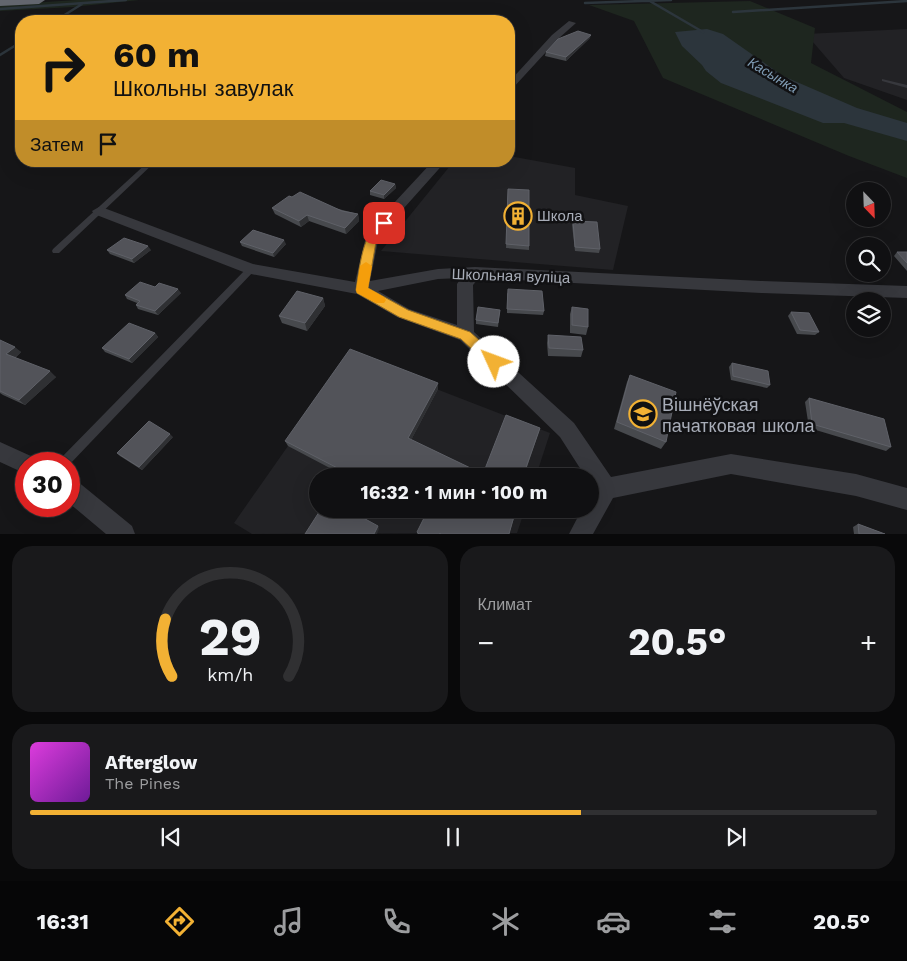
<!DOCTYPE html>
<html lang="ru">
<head>
<meta charset="utf-8">
<style>
	:root { --surface:#101012; --page:#19191b; --text:#f1f3f6; --muted:#9c9d9f; --line:#303032; --accent:#f2b134 }
	body { margin:0; font-family:"Work Sans",sans-serif; background:var(--page); color:var(--text); height:100vh; display:flex; flex-direction:column; font-size:19px; white-space:nowrap }
	* { box-sizing:border-box; margin:0 }
	p { font-size:16px; color:var(--muted) }
	.icon { flex:none; width:28px; height:28px; fill:none; stroke:currentColor; stroke-width:2; stroke-linecap:round; stroke-linejoin:round }
	.map { position:relative; height:534px; overflow:hidden }
	.sheet { display:flex; flex-direction:column; gap:12px; padding:12px; background:#09090a; flex:1 }
	.sheet>* { flex:none }
	.top-card { position:absolute; left:15px; top:15px; width:500px; height:152px; border-radius:20px; box-shadow:0 5px 20px #0002,0 0 0 1px var(--line); background:#f2b134; color:#111; overflow:hidden }
	.needle { width:32px; rotate:157deg }
	.tools { position:absolute; left:846px; top:182px; display:grid; gap:10px }
	.tools a { display:grid; place-items:center; width:45px; height:45px; border-radius:50%; background:var(--surface); box-shadow:0 5px 20px #0002,0 0 0 1px var(--line); font-size:25px }
	.speed { position:absolute; left:15px; top:452px; display:flex; gap:10px; font-size:25px; font-weight:700; text-align:center }
	.speed>* { display:grid; place-content:center; width:65px; height:65px; border-radius:50%; background:var(--surface); box-shadow:0 5px 20px #0002,0 0 0 1px var(--line); line-height:1 }
	.speed .limit { border:8px solid #d22; background:#fff; color:#111 }
	.pin { position:absolute; display:grid; place-items:center; width:42px; height:42px; color:#fff; margin:-21px; border-radius:10px; box-shadow:0 2px 8px #0006 }
	.me { position:absolute; width:55px; margin:-28px; rotate:313deg; stroke-linejoin:round; filter:drop-shadow(0 0 4px #0008) }
	.turn { display:flex; align-items:center; gap:18px; height:105px; padding:0 15px; font-size:22px }
	.turn .icon { width:65px; height:65px; stroke-width:2.5 }
	.turn b { display:block; font-size:35px; line-height:42px }
	.then { display:flex; align-items:center; height:48px; padding:0 15px; background:#0003; gap:10px; font-size:19px }
	.big { font-size:38px; font-weight:700; line-height:1.1 }
	.sheet .widget { flex:1; display:flex; flex-direction:column; justify-content:center; gap:8px; min-width:0; padding:0 18px; border-radius:20px; background:var(--page) }
	.sheet .dial { align-items:center; gap:0 }
	.dial svg { height:130px; overflow:visible; fill:none; stroke:var(--line); stroke-width:7; stroke-linecap:round; text-anchor:middle }
	.dial text { fill:var(--text); stroke:none }
	.song { display:flex; align-items:center; gap:15px }
	.cover { width:60px; height:60px; border-radius:8px; background:linear-gradient(135deg,hsl(300 70% 55%),hsl(280 70% 35%)) }
	.played { height:5px; border-radius:2px; background:linear-gradient(90deg,var(--accent) 65%,var(--line) 65%) }
	.keys { display:flex; justify-content:space-around; direction:ltr }
	.heat { display:flex; justify-content:space-between; align-items:center; font-size:28px; direction:ltr }
	.sheet .tiles { flex:1; display:grid; gap:12px; grid-template-columns:1fr 1fr }
	.widget:last-child { grid-column:span 2 }
	.trip { position:absolute; left:309px; top:468px; width:290px; height:50px; border-radius:25px; background:var(--surface); box-shadow:0 5px 20px #0002,0 0 0 1px var(--line); font-weight:700; line-height:50px; text-align:center }
	.menu { display:flex; height:80px; justify-content:space-around; align-items:center; background:#060607; color:var(--muted) }
	.menu .icon { width:35px; height:35px }
	.menu .current { color:var(--accent) }
	.menu b { font-size:22px; color:var(--text) }
	.map>svg:first-child { display:block }
</style>
</head>
<body>
<div class="map">
<svg width="907" height="534" viewBox="0 0 907 534">
	<rect width="100%" height="100%" fill="#161618"/>
	<path fill="#222225" d="M907,29v71l-63,-22 -38,-44z
		M509,156l66,12v27l53,11 -15,64 -232,-19 73,-90h55z
		M351,356l199,77 -14,43h-218v33h207l-8,24 -265,1 -18,-11z"/>
	<path fill="#1e261f" d="M76,0h63l-66,7 -73,4v-6z
		M750,1l65,27 -4,35 96,49v66l-58,-22 -186,-78 -29,-57 -45,-16z"/>
	<path fill="#2c353c" d="M707,29l16,5 60,42 74,32 50,15v18l-63,-18h-21l-102,-40 -15,-12 -4,-6 -20,-19 -7,-14z"/>
	<g fill="none" stroke-linecap="round" stroke-linejoin="round">
		<path stroke="#2c353c" stroke-width="2.5" d="M648,0l55,32
			M585,3l86,-3
			M0,9l126,-9
			M733,12l174,-11
			M55,21l27,-17
			M0,55l21,-13"/>
		<path fill="#37383d" fill-rule="evenodd" d="M882,79l25,6v3l-25,-7z
			M149,161h7l-97,92h-6l-1,-2 1,-2z
			M251,266l3,1 1,2 -1,2 -185,194v-1h-11l1,-4 189,-193z"/>
		<path fill="#37383d" fill-rule="evenodd" d="M569,21l7,2 -18,16 -46,50 -3,1v-8l43,-47z
			M433,161h13l-67,75 -9,45 68,-12 37,-2 286,14 146,5v12l-146,-5 -282,-15 -6,7 1,47 100,91 37,54 120,-23 125,20 51,14v22l-51,-14 -125,-22 -118,24 -20,36h-24l13,-25h8v-14l4,-6 -4,-5v-8h-5l-25,-39 -100,-97 -63,-23 -40,-23 -111,-21 -152,-59 -2,-3 7,-4 5,1 149,56 102,18 12,-50zM461,278l-4,6v41l-48,-16 -31,-18 60,-12z
			M0,442l33,15 3,7h-10v10l-26,-12z
			M69,478l8,3 55,45 3,8h-29l-37,-31z"/>
		<path fill="#63666e" fill-rule="evenodd" d="M0,0h45l-6,4 -39,2z"/>
	</g>
	<path fill="#47494d" d="M590,38l-24,23 -21,-5 1,-4z
		M395,184l1,4 -12,11 -14,-4v-4z
		M508,189l21,57v4l-23,-2z
		M292,197l66,17 1,7 -13,13 -37,-13 -8,6 -26,-13 -3,-6z
		M573,221l27,28 -1,4 -24,-2 -3,-26z
		M240,242l46,2 -12,13 -32,-11z
		M107,250h44l-17,13 -24,-9z
		M897,252h10v19l-13,-15z
		M155,287l26,6 -23,22 -20,-6 -2,-4 1,-2 -10,-4 -2,-4z
		M507,293l37,18 -1,4 -36,-2z
		M323,298l2,8 -18,25 -25,-8 -3,-7z
		M572,307l16,20 -2,8 -16,-2v-19z
		M850,309h5v19l-9,-15z
		M500,310l-2,17 -22,-3v-4z
		M791,312l28,20 -4,3 -18,-1 -9,-18z
		M856,329h22l2,2 -4,4 -17,-1z
		M155,333l3,4 -26,26 -27,-11 -3,-4z
		M548,335l35,15 -2,7 -33,-1 -1,-13z
		M0,340l21,12 -6,6 41,19 -31,28 -22,-10 -3,-2z
		M732,363l38,22 -3,3 -36,-8 -2,-13z
		M630,375l36,67 -5,7 -47,-20 13,-47z
		M438,389l-27,51 72,34 57,-46 -16,48h-179l-57,-30 -3,-5z
		M809,398l82,49 -5,4 -77,-23 -4,-26z
		M173,437l-31,33 -22,-14 -3,-3z
		M407,509h110l-8,25h-92l7,-16z
		M858,524l27,10h-31l-1,-7z"/>
	<path fill="#2f3033" d="M591,35l-1,3 -24,23v-4z
		M395,184l1,4 -12,11v-4z
		M358,214l1,7 -13,13 -1,-6z
		M307,215l2,6 -8,6 -2,-6z
		M284,240l2,4 -12,13 -1,-4z
		M148,246l3,4 -17,13 -2,-4z
		M178,289l3,4 -23,22 -3,-4z
		M323,298l2,8 -18,25 -2,-8z
		M155,333l3,4 -26,26 -3,-4z
		M15,347l6,5 -9,8 -6,-6z
		M50,371l6,6 -31,28 -6,-5z
		M438,383v6l-29,55 -1,-6z
		M170,434l3,3 -31,33 -3,-3z
		M378,526l1,3 -2,5h-3z"/>
	<path fill="#525359" stroke="#5f6168" d="M578,31l13,4 -25,22 -20,-5 12,-13z
		M381,180l14,4 -11,11 -14,-4z
		M508,189l21,1v56l-23,-2z
		M300,192l42,19 16,3 -13,14 -38,-13 -8,6 -27,-13 17,-12 3,1z
		M573,221l24,1 3,27 -25,-2z
		M253,230l31,10 -11,13 -33,-11z
		M124,238l24,8 -16,13 -25,-9z
		M897,252h10v11z
		M140,282l15,5 4,-4 19,6 -23,22 -19,-6 4,-4 -15,-6z
		M508,289l34,2 2,20 -37,-2z
		M297,291l26,7 -18,25 -26,-7z
		M478,307l22,3 -2,13 -22,-3z
		M572,307l16,2v18l-16,-2z
		M850,309h5v9z
		M791,312l18,1 10,19 -19,-2z
		M129,323l26,10 -26,26 -27,-11z
		M862,329h16l2,2 -18,-1z
		M548,335l33,2 2,13 -34,-2z
		M0,340l15,7 -9,7 44,17 -31,29 -19,-9z
		M350,349l88,34 -30,55 75,36 23,-59 34,13 -17,48h-170l-68,-35z
		M732,363l36,8 2,14 -37,-9z
		M630,375l46,17 -10,50 -49,-20z
		M809,398l75,21 7,28 -79,-23z
		M149,421l21,13 -31,33 -22,-14z
		M321,509h26l31,17 -4,8h-69z
		M416,509h100l-7,25h-68l-1,-1 -1,1h-20l-2,-2 9,-18z
		M858,524l27,10h-26z"/>
	<path fill="#f2b134" stroke="#9d7322" d="M384,220l5,3 -12,13 -9,52 40,22 62,22 29,26 2,4 -2,4 -5,2 -4,-2 -29,-27 -62,-22 -42,-24 -1,-3c3,-19 7,-64 28,-70z"/>
	<path fill="#f59e0b" d="M366,262l6,4 -4,22 16,9 2,3 -2,3h-8l-19,-10 -1,-3 4,-24z"/>
	<defs>
		<g id="building-ring" transform="scale(1.4375)"><circle r="9.5" fill="#111113" stroke="#f2b134" stroke-width="1.5"/><path d="M-4-6H4V6H1V3H-1V6H-4ZM-2.5-4.3h1.7v1.8h-1.7ZM.8-4.3h1.7v1.8H.8ZM-2.5-1h1.7V.8h-1.7ZM.8-1h1.7V.8H.8Z" fill="#f2b134"/></g>
		<g id="school-ring" transform="scale(1.4375)"><circle r="9.5" fill="#111113" stroke="#f2b134" stroke-width="1.5"/><path d="M0-5L7-2L0 1L-7-2ZM-4 1L0 2.5L4 1V4Q0 6-4 4Z" fill="#f2b134"/></g>
	</defs>
	<g fill-rule="evenodd">
		<use href="#building-ring" x="518" y="216"/>
		<use href="#school-ring" x="643" y="414"/>
	</g>
	<g text-anchor="middle" dominant-baseline="central" stroke-width="5" stroke-linejoin="round" paint-order="stroke">
		<g font-size="14" font-style="italic" fill="#7f9bb3" stroke="#111113">
			<text transform="translate(773 75) rotate(31)">Касынка</text>
		</g>
		<g font-size="15" fill="#a8adb8" stroke="#111113" text-anchor="start">
			<text x="537" y="216">Школа</text>
		</g>
		<g font-size="15" fill="#a8adb8" stroke="#111113">
			<text transform="translate(511 276) rotate(2)">Школьная вуліца</text>
		</g>
		<g font-size="18" fill="#a8adb8" stroke="#111113" text-anchor="start">
			<text x="662" y="404">Вішнёўская<tspan x="662" dy="21">пачатковая школа</tspan></text>
		</g>
	</g>
</svg>
<div class="tools">
<a><svg class="needle" viewBox="-14 -14 28 28"><path d="M0-13l5 13h-10z" fill="#e53935"/><path d="M0 13l5-13h-10z" fill="#9c9d9f"/></svg></a>
<a><svg class="icon" aria-label="search" viewBox="0 0 24 24"><circle cx="10" cy="10" r="6"/><path d="M15 15l6 6"/></svg></a>
<a><svg class="icon" aria-label="layers" viewBox="0 0 24 24"><path d="M12 4l9 5-9 5-9-5zM3 14l9 5 9-5"/></svg></a>
</div>
<div class="speed"><div class="limit">30</div></div>
<div class="pin" style="left:384px;top:223px;background:#d93025"><svg class="icon" aria-label="arrive" viewBox="0 0 24 24"><path d="M6 21V4h12l-3 4 3 4H6"/></svg></div>
<svg class="me" style="left:494px;top:362px" viewBox="-20 -20 40 40"><circle r="19" fill="#fff"/><path d="M0-13L10 11 0 6-10 11z" fill="#f2b134"/></svg>
<div class="trip">16:32 · 1 мин · 100 m</div>
<div class="top-card">
<div class="turn"><svg class="icon" aria-label="right" viewBox="0 0 24 24"><path d="M7 20v-9h11M14 6l5 5-5 5"/></svg><div><b>60 m</b>Школьны завулак</div></div>
<div class="then">Затем<svg class="icon" aria-label="arrive" viewBox="0 0 24 24"><path d="M6 21V4h12l-3 4 3 4H6"/></svg></div>
</div>
</div>
<section class="sheet">
<div class="tiles">
<div class="widget dial"><svg viewBox="0 0 100 80">
<path d="M14 69A42 42 0 1 1 86 69"/>
<path d="M14 69A42 42 0 0 1 10 34" stroke="#f2b134"/>
<text x="50" y="56" font-size="32" font-weight="700">29</text>
<text x="50" y="72" font-size="11">km/h</text>
</svg></div>
<div class="widget"><p>Климат</p>
<div class="heat"><a>−</a><b class="big">20.5°</b><a>+</a></div>
</div>
<div class="widget">
<div class="song"><i class="cover"></i><div><b>Afterglow</b><p>The Pines</p></div></div>
<div class="played"></div>
<div class="keys"><svg class="icon" aria-label="previous" viewBox="0 0 24 24"><path d="M18 5L8 12l10 7zM5 5v14"/></svg><svg class="icon" aria-label="pause" viewBox="0 0 24 24"><path d="M8 5v14M16 5v14"/></svg><svg class="icon" aria-label="next" viewBox="0 0 24 24"><path d="M6 5l10 7-10 7zM19 5v14"/></svg></div>
</div>
</div>
</section>
<nav class="menu">
<b>16:31</b>
<svg class="icon current" aria-label="directions" viewBox="0 0 24 24"><path d="M12 3l9 9-9 9-9-9zM9 14v-3h6M13 9l2 2-2 2"/></svg>
<svg class="icon" aria-label="music" viewBox="0 0 24 24"><path d="M9 18V5l10-2v13"/><circle cx="6" cy="18" r="3"/><circle cx="16" cy="16" r="3"/></svg>
<svg class="icon" aria-label="phone" viewBox="0 0 24 24"><path d="M5 4h4l2 5-3 2q2 4 5 5l2-3 5 2v4C11 20 4 13 5 4z"/></svg>
<svg class="icon" aria-label="climate" viewBox="0 0 24 24"><path d="M12 3v18M4 7l16 10M4 17L20 7"/></svg>
<svg class="icon" aria-label="car" viewBox="0 0 24 24"><path d="M5 17H2v-5l4-1 3-4h7l3 4 3 1v5h-3M9 17h6M6 11h13"/><circle cx="7" cy="17" r="2"/><circle cx="17" cy="17" r="2"/></svg>
<svg class="icon" aria-label="filters" viewBox="0 0 24 24"><path d="M4 7h16M4 17h16"/><circle cx="9" cy="7" r="2"/><circle cx="15" cy="17" r="2"/></svg>
<b>20.5°</b>
</nav>
</body>
</html>
